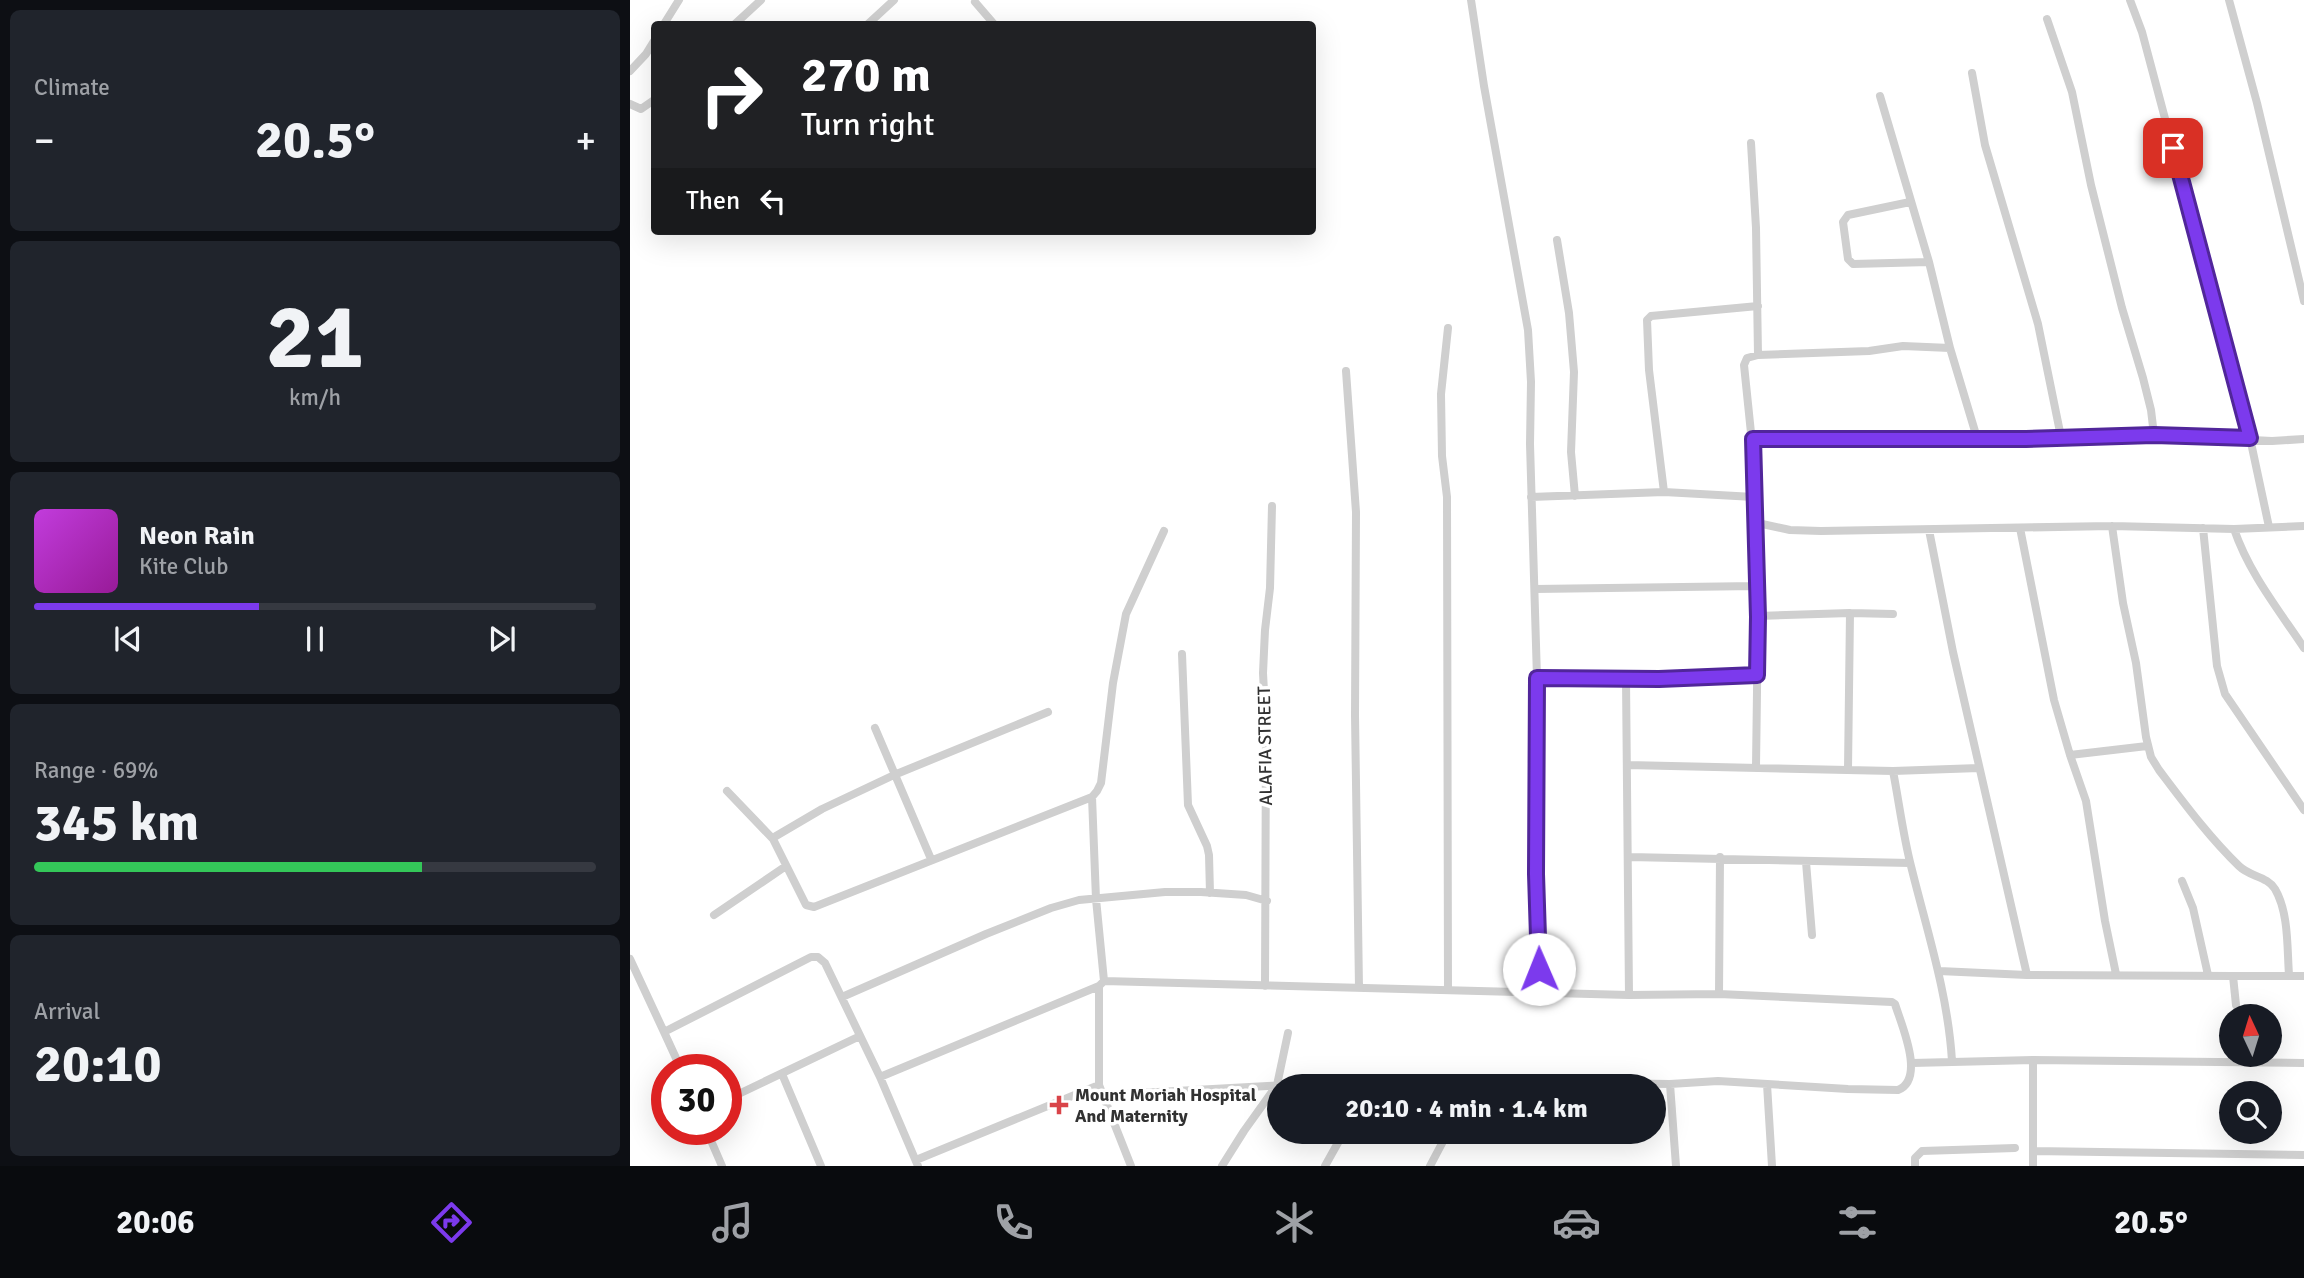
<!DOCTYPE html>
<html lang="en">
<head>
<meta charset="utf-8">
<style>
	:root { --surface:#171b24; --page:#20242c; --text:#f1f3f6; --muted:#9ea1a6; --line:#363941; --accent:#7c3aed }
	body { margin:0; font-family:Signika,sans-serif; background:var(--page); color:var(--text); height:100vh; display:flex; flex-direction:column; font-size:26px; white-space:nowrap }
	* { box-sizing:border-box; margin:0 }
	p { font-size:23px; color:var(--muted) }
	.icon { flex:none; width:38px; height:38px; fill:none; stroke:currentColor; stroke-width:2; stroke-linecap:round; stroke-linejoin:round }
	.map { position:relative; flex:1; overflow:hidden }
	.details { display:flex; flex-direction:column; gap:10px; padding:10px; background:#0d0f14; width:630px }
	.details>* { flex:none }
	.guide { position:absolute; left:21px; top:21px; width:665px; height:214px; border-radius:7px; box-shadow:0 7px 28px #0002; background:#202124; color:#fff; overflow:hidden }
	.needle { width:46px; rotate:356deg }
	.tools { position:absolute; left:1589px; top:1004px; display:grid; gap:14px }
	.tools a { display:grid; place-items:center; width:63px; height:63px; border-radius:50%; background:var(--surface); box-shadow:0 7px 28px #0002; font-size:35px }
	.speed { position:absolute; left:21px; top:1054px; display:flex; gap:14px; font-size:35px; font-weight:700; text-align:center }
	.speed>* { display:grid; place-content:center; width:91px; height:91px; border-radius:50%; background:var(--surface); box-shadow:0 7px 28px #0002; line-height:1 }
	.speed .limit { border:10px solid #d22; background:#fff; color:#111 }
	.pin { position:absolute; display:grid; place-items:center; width:60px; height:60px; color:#fff; margin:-30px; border-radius:14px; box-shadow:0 4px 10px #0006 }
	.me { position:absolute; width:77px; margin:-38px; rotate:359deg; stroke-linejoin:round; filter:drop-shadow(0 0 5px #0008) }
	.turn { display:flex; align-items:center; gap:24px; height:147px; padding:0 35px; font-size:32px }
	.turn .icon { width:91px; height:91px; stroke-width:2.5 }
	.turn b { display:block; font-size:49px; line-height:60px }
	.then { display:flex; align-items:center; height:66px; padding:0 35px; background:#0003; gap:14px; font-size:26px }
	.big { font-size:52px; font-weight:700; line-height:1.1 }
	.details .card { flex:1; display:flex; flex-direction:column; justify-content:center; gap:10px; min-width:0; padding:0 24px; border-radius:10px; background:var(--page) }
	.details .dial { align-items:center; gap:0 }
	.dial b { font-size:91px; line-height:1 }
	.song { display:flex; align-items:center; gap:21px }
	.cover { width:84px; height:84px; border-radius:10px; background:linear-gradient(135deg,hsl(290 70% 55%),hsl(300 70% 35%)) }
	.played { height:7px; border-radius:4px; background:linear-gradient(90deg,var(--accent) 40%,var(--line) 40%) }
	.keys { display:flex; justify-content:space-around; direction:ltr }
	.heat { display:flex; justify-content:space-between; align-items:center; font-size:38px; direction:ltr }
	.charge { height:10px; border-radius:5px; background:linear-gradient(90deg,#34c759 69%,var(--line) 0) }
	.trip { position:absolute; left:637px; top:1074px; width:399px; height:70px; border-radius:35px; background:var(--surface); box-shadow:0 7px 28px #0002; font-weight:700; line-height:70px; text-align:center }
	.tabs { display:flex; height:112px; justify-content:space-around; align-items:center; background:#090b0e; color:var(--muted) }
	.tabs .icon { width:49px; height:49px }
	.tabs .active { color:var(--accent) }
	.tabs b { font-size:32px; color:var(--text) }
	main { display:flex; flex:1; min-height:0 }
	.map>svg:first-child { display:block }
</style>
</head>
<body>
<main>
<section class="details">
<div class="card"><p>Climate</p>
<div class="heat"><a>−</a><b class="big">20.5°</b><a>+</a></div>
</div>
<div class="card dial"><b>21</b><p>km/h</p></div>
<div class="card">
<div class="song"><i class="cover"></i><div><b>Neon Rain</b><p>Kite Club</p></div></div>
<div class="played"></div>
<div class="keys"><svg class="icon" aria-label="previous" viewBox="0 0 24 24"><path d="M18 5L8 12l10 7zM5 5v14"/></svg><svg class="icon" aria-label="pause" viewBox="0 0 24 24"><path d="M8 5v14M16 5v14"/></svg><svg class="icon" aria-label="next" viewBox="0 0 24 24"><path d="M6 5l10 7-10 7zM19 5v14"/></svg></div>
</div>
<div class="card"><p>Range · 69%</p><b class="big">345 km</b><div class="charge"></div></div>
<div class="card"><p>Arrival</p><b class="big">20:10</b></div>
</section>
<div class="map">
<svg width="1674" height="1166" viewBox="0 0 1674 1166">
	<rect width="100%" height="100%" fill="#fff"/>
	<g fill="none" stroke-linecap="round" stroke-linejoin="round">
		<path stroke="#cfcfcf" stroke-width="8" d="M841,0l13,86 44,244 3,52 -1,62 7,234 -1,196 3,119
			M1500,0l12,32 108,406 19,89
			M1599,0l28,103 47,198
			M345,2l19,22
			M1417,19l25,73 19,93 31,123 21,70 8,32 3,25
			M34,24l15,-24
			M105,24l26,-24
			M238,24l26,-24
			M0,71l16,-17 8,-13
			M1342,73l13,72 53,179 23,113
			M1250,96l49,166 21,86 27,90
			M0,104l11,5 13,-9
			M1121,143l5,85 2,127
			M1280,202l-62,13 -5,7 5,37 5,5 76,-2
			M927,240l12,73 5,59 -3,80 4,44
			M818,328l-7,66 1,62 5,41 1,493
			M716,371l10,141 -1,203 4,273
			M1123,439h273l128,-4 118,6 32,-2
			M1034,492l-15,-122 -2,-50 4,-4 107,-10
			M901,497l133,-5 90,5
			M1123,522l37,8 31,1 291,-5 122,3 70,-3
			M1482,526l11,77 13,60 10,74 5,20 8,13c25,33 50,67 80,96 11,11 28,10 36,23 14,24 12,59 14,86
			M1390,528l34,172 16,55 16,46 19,120 11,53
			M1573,528l14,138 8,28 79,116
			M1604,529c15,44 44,80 70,119
			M1299,530l24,122 74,323
			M905,589l221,-3
			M1220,613l43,1
			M1128,616l92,-3 -2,156
			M552,654l6,151 19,41 2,9 1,38
			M907,678l122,1 98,-4
			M996,679l3,316
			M418,712l-154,63 -72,34 -46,27 -3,3 33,66 8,2 278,-110 5,-6 4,-8 12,-100 13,-69 38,-83
			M245,728l56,131
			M1440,755l77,-9
			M997,765l266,6 86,-3
			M1126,767l2,-151 -5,-94 1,-60 -10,-97 3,-7 11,-3 111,-4 34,-5 47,2
			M1263,771c6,31 10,64 18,95 16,65 37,128 41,195
			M97,791l46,48
			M462,797l4,102 8,82 -5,5v99l32,81
			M999,857l281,6
			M1176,862l6,73
			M1552,881l11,27 15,67
			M84,915l72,-49
			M0,959l34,73
			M1309,971l88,4 206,1
			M474,981l525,14 90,-1 173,8 3,2c6,20 31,75 3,86l-50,-1 -130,-8 -48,3 -138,-2 -28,-4 -34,4 -87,-3
			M635,986l1,-257 -3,-56 2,-43 5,-42 2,-82
			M1089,994l1,-137
			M212,997l144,-63 65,-26 28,-8 86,-8h36l45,3 21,6
			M1606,1005l-3,-29h71
			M1403,1060v91l271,4
			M1282,1063l121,-3 271,3
			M51,1069l-17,-37 147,-75h7l7,6 55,114 38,89
			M152,1074l39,92
			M250,1077l219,-91
			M1040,1084l6,82
			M1137,1084l5,82
			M473,1095l256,-14
			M96,1100l134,-64
			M76,1129l16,37
			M286,1160l183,-75
			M592,1166l22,-35 33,-46 11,-52
			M695,1166l19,-34
			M800,1166l18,-34
			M1285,1166v-8l7,-7 93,-3
			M1403,1166v-15"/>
	</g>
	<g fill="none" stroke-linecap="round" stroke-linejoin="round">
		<g stroke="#51269a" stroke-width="18">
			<path id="route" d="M909,969l-3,-95 1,-196 122,1 98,-4 1,-58 -5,-178h273l128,-4 96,3 -77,-290"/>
		</g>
		<use href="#route" stroke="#7c3aed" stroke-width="12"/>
	</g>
	<path fill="#d94449" stroke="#fff" stroke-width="2.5" d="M425.5 1094.5h7v7h7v7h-7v7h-7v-7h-7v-7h7z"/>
	<g text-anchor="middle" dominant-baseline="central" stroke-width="7" stroke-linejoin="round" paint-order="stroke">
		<g font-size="18" fill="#323232" stroke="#fff">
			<text transform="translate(635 746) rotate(-91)">ALAFIA STREET</text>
		</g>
		<g font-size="18" font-weight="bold" fill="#323232" stroke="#fff" text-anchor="start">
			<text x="445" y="1095">Mount Moriah Hospital<tspan x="445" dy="21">And Maternity</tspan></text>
		</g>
	</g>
</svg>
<div class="tools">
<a><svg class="needle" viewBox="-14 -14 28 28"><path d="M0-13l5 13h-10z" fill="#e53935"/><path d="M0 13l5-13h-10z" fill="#9ea1a6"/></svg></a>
<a><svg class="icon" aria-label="search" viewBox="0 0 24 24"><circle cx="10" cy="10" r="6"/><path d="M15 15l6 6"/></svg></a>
</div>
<div class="speed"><div class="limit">30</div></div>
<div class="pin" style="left:1543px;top:148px;background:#d93025"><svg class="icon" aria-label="arrive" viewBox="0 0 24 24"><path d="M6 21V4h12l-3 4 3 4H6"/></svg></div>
<svg class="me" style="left:909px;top:969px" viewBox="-20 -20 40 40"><circle r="19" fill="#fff"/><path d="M0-13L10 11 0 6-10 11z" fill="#7c3aed"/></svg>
<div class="trip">20:10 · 4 min · 1.4 km</div>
<div class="guide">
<div class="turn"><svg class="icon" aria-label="right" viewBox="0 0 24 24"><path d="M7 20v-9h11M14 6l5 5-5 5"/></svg><div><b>270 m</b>Turn right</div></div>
<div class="then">Then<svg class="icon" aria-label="left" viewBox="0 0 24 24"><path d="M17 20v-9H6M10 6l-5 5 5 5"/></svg></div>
</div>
</div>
</main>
<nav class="tabs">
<b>20:06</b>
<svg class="icon active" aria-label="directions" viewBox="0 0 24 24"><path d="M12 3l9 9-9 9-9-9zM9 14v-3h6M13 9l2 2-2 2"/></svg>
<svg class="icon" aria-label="music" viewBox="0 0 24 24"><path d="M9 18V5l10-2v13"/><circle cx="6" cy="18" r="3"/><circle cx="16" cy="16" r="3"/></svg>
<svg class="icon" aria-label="phone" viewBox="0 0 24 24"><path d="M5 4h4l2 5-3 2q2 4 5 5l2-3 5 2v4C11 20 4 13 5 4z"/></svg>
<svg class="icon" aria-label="climate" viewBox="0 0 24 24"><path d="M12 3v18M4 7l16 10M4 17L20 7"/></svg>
<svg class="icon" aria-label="car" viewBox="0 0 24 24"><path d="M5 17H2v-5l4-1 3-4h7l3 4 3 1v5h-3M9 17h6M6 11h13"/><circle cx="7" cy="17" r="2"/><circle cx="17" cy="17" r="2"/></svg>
<svg class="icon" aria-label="filters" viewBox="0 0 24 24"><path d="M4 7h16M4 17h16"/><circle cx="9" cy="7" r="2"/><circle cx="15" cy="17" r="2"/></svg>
<b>20.5°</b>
</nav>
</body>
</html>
